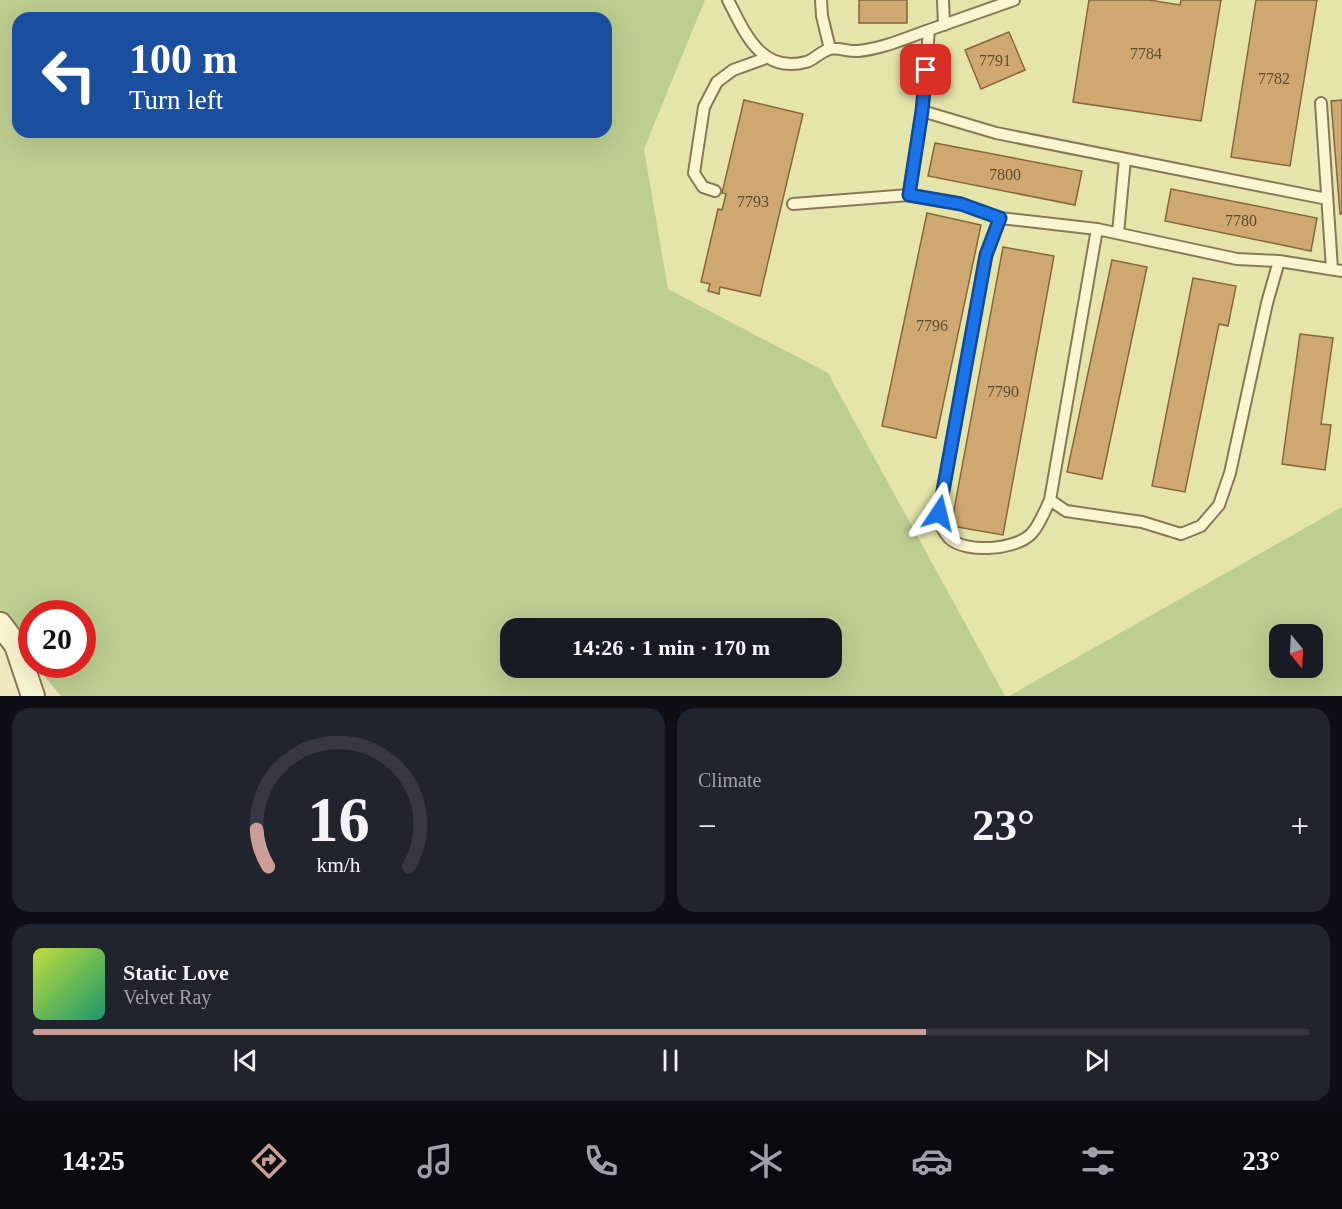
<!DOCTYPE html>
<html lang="en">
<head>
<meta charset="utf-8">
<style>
	:root { --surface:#171b24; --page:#20242c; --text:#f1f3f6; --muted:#9ea1a6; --line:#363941; --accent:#ca9e97 }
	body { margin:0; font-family:Georgia,serif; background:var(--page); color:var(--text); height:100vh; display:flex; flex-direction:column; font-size:22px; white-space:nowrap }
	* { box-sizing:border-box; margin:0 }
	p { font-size:20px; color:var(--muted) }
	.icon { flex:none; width:33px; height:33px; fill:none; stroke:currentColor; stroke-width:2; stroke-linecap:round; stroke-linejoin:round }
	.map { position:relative; height:696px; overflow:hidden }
	.panel { display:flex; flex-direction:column; gap:12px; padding:12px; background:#0d0f14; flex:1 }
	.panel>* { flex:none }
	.hud { position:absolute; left:12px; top:12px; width:600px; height:126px; border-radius:18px; box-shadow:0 6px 24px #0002; background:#1a4fa0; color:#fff; overflow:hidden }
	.needle { width:39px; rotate:162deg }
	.buttons { position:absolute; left:1269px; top:624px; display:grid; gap:12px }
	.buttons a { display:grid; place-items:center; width:54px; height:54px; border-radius:12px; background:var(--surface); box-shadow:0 6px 24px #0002; font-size:30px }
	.speed { position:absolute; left:18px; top:600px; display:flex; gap:12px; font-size:30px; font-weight:700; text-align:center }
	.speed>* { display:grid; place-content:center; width:78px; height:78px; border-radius:50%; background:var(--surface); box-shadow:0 6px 24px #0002; line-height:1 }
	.speed .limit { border:9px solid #d22; background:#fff; color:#111 }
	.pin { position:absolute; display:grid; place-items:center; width:51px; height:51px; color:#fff; margin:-26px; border-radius:12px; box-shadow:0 3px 9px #0006 }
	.me { position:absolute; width:66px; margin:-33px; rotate:10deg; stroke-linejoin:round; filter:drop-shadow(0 0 4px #0008) }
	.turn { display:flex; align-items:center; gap:21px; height:126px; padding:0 18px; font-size:27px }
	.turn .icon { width:78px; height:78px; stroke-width:2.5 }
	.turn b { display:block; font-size:42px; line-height:51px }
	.big { font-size:45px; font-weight:800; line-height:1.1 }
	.panel .card { flex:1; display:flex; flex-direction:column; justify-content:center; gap:9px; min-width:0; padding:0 21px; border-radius:18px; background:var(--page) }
	.panel .dial { align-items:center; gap:0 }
	.dial svg { height:156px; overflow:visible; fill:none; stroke:var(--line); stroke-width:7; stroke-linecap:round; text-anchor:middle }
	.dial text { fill:var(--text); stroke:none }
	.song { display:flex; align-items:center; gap:18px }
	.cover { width:72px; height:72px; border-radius:9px; background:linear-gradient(135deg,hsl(70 70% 55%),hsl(160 70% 35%)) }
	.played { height:6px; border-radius:3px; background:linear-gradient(90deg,var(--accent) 70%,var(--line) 70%) }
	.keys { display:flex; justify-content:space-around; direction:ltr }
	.heat { display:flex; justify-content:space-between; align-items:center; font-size:33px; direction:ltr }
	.panel .tiles { flex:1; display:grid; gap:12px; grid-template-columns:1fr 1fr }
	.card:last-child { grid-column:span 2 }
	.trip { position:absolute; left:500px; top:618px; width:342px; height:60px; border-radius:18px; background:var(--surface); box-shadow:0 6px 24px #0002; font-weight:800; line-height:60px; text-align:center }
	.tab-bar { display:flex; height:96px; justify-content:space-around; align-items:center; background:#090b0e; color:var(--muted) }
	.tab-bar .icon { width:42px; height:42px }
	.tab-bar .current { color:var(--accent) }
	.tab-bar b { font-size:27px; color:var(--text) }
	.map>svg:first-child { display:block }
</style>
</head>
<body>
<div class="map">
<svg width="1342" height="696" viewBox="0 0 1342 696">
	<rect width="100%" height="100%" fill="#efe9be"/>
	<path fill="#e5e5ab" d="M705,0h637v507l-333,189h-4l-177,-323 -160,-84 -24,-140z"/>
	<path fill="#bdce91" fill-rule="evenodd" d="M0,0h705l-61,149 24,140 160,84 177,323h-944l-26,-31 47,-1v-50h-50l-1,46 -31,-38zM18,18h588v114h-588zM510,628h321v40h-321z
		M1342,507v189h-333zM1280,634h32v34h-32z"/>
	<path fill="#cfa871" stroke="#88663b" stroke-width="1.5" d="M859,0h48v23h-48z
		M1089,0h60l31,5 1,-5h40l-20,121 -128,-19z
		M1256,0h61l-27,166 -59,-9z
		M1009,32l16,38 -44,19 -16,-39z
		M744,100l59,14 -43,182 -40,-9 -1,7 -11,-3 2,-7 -9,-2 17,-73 4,1 4,-16 -4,-1z
		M1342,100v114h-2l-9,-113z
		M935,143l147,28 -7,34 -147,-29z
		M1171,189l146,29 -6,33 -146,-30z
		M927,213l54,12 -45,213 -54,-12z
		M1003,247l51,9 -51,279 -52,-9z
		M1112,260l35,7 -45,212 -35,-7z
		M1193,278l43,8 -8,40 -9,-2 -34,168 -33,-6z
		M1300,334l33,4 -12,86 10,1 -6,45 -43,-6z"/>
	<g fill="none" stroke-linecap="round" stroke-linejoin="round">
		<g stroke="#887956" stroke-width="14">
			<path id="lane" d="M728,0c17,33 33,74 78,62 8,-2 15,-11 24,-13 8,-2 19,3 28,2 24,-2 48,-13 71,-21
				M821,0l1,16 8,33
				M943,0l1,25
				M1014,0l-85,30 -7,81 -13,84 52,9 39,14 97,11 140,30 42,2 63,10
				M1321,103l11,166
				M922,111l74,22 331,66
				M715,191l-12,-4 -9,-14 10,-66 13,-25 16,-12 33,-12
				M793,204l116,-9
				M1000,218l-14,37 -47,258c1,9 3,18 10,25 17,16 68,12 83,-5 8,-9 13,-23 18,-33
				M1097,229l-47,271 16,11 76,11 39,12 20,-8 18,-21 11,-32 37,-170 12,-42
				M1118,233l7,-74"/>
		</g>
		<g stroke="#887956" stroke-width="26">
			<path id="street" d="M0,624l16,21 17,51"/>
		</g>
		<use href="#lane" stroke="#faf5d1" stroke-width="10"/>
		<use href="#street" stroke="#faf5d1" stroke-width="22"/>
	</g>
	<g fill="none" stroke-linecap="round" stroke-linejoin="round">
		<g stroke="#114b97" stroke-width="15">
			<path id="route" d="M926,70l-4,41 -13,84 52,9 39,14 -14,37 -47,258"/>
		</g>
		<use href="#route" stroke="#1a73e8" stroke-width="10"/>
	</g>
	<g text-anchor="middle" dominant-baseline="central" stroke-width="6" stroke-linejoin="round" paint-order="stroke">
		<g font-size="16" fill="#5d4c30">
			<text x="1146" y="53">7784</text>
			<text x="995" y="60">7791</text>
			<text x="1274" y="78">7782</text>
			<text x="1005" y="174">7800</text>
			<text x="753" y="201">7793</text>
			<text x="1241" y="220">7780</text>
			<text x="932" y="325">7796</text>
			<text x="1003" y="391">7790</text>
		</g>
	</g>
</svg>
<div class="buttons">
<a><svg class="needle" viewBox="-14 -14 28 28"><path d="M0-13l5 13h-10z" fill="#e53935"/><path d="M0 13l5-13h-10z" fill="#9ea1a6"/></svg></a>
</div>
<div class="speed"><div class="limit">20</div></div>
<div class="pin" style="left:926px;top:70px;background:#d93025"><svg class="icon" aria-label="arrive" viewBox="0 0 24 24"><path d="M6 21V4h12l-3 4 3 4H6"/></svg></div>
<svg class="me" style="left:939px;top:513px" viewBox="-20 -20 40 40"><path d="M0-17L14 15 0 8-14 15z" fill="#1a73e8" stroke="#fff" stroke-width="4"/></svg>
<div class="trip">14:26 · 1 min · 170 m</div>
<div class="hud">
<div class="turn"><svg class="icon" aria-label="left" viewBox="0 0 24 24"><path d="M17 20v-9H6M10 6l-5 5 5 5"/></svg><div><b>100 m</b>Turn left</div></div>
</div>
</div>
<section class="panel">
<div class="tiles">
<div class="card dial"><svg viewBox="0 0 100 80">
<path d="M14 69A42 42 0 1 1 86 69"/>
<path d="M14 69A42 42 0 0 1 8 50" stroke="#ca9e97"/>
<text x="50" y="56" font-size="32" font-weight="700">16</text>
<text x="50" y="72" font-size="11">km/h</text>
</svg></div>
<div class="card"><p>Climate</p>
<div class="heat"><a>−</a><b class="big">23°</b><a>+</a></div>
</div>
<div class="card">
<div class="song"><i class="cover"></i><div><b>Static Love</b><p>Velvet Ray</p></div></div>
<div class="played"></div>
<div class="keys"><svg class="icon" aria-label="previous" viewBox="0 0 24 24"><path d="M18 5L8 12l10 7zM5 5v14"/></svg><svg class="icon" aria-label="pause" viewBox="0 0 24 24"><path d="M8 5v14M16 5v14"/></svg><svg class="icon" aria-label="next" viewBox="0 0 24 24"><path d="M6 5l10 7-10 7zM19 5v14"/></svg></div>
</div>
</div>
</section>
<nav class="tab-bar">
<b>14:25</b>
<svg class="icon current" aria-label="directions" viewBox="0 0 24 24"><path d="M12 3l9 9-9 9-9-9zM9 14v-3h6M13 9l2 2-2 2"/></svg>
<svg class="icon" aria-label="music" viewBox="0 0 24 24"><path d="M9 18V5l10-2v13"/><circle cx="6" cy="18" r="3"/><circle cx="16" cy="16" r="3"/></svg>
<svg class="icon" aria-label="phone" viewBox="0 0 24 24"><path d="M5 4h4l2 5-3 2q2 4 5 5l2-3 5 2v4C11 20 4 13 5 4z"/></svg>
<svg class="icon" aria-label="climate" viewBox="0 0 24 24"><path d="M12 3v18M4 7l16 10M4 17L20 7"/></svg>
<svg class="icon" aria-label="car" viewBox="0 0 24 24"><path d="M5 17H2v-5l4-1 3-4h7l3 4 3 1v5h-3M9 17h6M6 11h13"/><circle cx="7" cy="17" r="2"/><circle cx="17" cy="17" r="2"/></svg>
<svg class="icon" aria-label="filters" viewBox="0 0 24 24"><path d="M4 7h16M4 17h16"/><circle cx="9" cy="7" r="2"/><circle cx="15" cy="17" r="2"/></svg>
<b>23°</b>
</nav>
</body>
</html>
